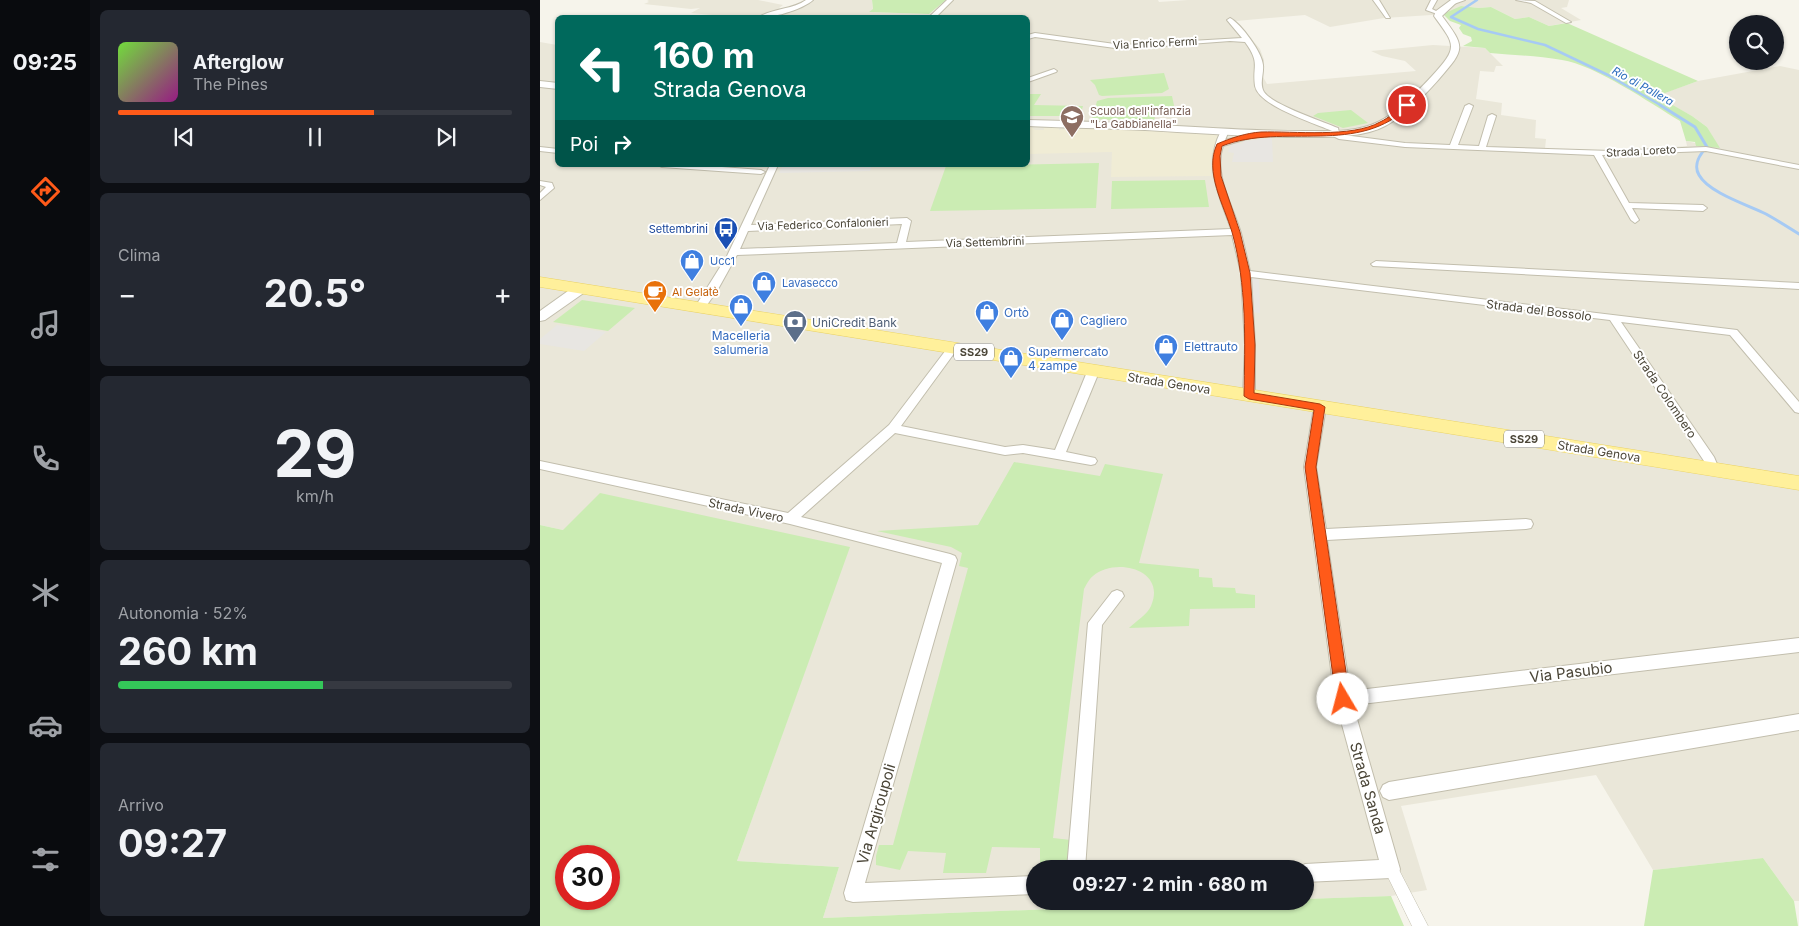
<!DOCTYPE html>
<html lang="it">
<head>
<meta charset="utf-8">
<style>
	:root { --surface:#171b24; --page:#242831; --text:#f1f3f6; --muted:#9ea1a6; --line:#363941; --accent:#ff5a19 }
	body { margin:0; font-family:Inter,sans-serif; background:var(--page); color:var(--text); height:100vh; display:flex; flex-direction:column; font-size:19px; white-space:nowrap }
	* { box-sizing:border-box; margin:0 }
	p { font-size:16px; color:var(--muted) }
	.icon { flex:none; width:28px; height:28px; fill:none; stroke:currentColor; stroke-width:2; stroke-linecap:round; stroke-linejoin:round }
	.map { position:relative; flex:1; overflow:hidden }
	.drawer { display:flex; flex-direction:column; gap:10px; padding:10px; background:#0d0f14; width:450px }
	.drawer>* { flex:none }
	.banner { position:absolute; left:15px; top:15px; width:475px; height:152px; border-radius:8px; box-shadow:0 1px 4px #0004; background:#00695c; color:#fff; overflow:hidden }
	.fabs { position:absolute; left:1189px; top:15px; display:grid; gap:10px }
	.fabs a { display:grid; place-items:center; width:55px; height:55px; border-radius:50%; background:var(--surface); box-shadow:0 1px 4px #0004; font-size:25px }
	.speed { position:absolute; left:15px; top:845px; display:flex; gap:10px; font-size:25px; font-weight:700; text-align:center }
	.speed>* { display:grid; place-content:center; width:65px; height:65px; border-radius:50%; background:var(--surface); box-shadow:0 1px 4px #0004; line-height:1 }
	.speed .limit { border:8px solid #d22; background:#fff; color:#111 }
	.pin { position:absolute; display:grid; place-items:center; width:42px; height:42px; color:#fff; margin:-21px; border:2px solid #fff; border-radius:50%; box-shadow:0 1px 5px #0007 }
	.me { position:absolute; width:55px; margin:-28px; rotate:352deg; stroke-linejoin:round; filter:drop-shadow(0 0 4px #0008) }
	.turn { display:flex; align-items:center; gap:18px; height:105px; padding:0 15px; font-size:22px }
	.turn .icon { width:65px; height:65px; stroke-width:2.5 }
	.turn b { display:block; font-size:35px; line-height:42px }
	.then { display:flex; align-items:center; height:48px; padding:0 15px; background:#0003; gap:10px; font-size:19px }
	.big { font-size:38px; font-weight:700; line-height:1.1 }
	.drawer .widget { flex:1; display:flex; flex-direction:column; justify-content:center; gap:8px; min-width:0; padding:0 18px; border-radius:8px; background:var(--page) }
	.drawer .dial { align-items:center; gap:0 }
	.dial b { font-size:65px; line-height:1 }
	.song { display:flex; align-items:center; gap:15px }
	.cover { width:60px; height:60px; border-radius:8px; background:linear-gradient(135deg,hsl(100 70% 55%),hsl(310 70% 35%)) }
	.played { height:5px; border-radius:2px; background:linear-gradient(90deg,var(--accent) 65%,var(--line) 65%) }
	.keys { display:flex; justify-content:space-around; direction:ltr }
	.heat { display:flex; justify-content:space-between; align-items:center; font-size:28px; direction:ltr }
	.charge { height:8px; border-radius:4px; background:linear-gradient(90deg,#34c759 52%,var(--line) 0) }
	.trip { position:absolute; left:486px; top:860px; width:288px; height:50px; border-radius:25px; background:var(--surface); box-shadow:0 1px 4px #0004; font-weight:700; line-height:50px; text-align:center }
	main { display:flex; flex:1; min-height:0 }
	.dock { display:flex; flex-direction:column; width:90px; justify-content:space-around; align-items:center; background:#090b0e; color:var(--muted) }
	.dock .icon { width:35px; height:35px }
	.dock .selected { color:var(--accent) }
	.dock b { font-size:22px; color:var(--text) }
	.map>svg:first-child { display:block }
</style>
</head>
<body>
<main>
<nav class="dock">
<b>09:25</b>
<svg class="icon selected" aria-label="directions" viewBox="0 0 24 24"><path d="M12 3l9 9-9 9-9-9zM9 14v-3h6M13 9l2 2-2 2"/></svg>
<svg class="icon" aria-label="music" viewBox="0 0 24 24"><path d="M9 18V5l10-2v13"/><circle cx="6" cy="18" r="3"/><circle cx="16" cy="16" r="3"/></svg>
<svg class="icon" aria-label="phone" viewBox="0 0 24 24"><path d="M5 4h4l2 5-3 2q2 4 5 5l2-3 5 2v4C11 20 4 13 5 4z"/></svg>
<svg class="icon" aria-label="climate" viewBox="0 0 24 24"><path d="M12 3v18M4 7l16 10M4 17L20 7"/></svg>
<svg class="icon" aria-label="car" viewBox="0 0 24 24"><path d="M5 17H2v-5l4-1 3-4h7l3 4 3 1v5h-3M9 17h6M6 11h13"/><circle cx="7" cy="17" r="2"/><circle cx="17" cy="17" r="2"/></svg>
<svg class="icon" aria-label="filters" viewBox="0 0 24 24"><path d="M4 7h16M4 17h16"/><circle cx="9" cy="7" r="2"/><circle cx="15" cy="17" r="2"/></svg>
</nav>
<section class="drawer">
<div class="widget">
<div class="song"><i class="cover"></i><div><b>Afterglow</b><p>The Pines</p></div></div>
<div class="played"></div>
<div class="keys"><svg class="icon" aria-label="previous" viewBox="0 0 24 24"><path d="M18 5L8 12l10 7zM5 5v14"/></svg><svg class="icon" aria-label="pause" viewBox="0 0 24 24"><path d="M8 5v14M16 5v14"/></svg><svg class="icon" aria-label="next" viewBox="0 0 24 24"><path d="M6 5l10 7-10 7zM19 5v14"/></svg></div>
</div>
<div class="widget"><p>Clima</p>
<div class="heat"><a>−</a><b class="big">20.5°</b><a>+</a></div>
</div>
<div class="widget dial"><b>29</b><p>km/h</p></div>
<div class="widget"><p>Autonomia · 52%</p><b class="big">260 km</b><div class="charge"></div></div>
<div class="widget"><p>Arrivo</p><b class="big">09:27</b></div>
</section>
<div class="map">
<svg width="1259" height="926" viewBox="0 0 1259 926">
	<rect width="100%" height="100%" fill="#f6f4eb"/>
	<path fill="#eae7d9" d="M109,0h109l25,5 -4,3 4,2 18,-4 12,-6h59l1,10 -3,2 59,2 17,-14h212l1,2 29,-2h381l-2,7 -6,1 20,12 -32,6 -20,-9 -14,2 -24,-12 -12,1 -18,-2 -14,8 -63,4 -54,9 -25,-12 -69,6 24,28 4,11 -1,17 4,7 149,-13 -11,-10 -23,-5 -11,-5 62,-6 52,3 18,18h-7l-2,6 -14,-1 -4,28 26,4 -1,12 35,5 -1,18 11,1 -1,10 64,2 78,-5 -1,-5 33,7 -12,-21 -15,-11 -36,-20 42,-15 82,-15 19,4v831h-5l-31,-43 -110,12 -57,-95 -195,31 26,84 -36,6 -86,3v-30h-270v32h221l-433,17 16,-51 -102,-6 112,-314 -286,-17 -23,-5v-483l17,3 1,120h470v-147h-319l3,-3 -21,-2 9,-5 -9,1 -47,-5 5,-2 -2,-1z"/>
	<path fill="#f0ecd5" d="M488,127h4l3,3h9v-2h15v2l14,-2h60l85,6 -7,23v19l-100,1 1,-25 -84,2z"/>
	<path fill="#cbecb3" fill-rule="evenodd" d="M332,0h74l-17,14 -60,-2 4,-3z
		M921,6l18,2 12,-1 24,12 14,-2 20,9 18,-3 131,58 -41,15 35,20 15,11 13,21 -24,-2 -1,-4 -9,-1 -6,-20c-30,-18 -85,-56 -118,-61 -24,-4 -48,-5 -72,-7l-5,-5 -22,-2 9,-5 -1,-4 -8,-3 -4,-6 2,-3 -11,-4 -7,-7z
		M624,73l5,16 -7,4 -60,3 -3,-1 -4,-10 -5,-5z
		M488,94h13l-7,11 49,1 -3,10h-50l-2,2z
		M632,96l3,14h-19l-2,12 -62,-3 5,-18 11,-3z
		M811,110l17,13 -25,5 -30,-12 5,-3z
		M559,163l-3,45 -166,3 16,-45z
		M665,180l4,27 -98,2 1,-28z
		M42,300l53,8 -27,23 -55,-9z
		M474,462l86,14 5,-12 58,10 -24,89 60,6v8l13,1 1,9 22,1 1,5 19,2v13l-65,1 -1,17 -60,2c7,-7 18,-13 22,-22 16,-37 -36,-49 -58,-30 -4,3 -7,9 -9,13l-31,249 18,2 -4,21 -7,8h-20v-21l-48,-1 -6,26h-43l3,-20 -38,-2 -8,19 -24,-5v-9l3,-11h14l75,-277 -9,-2 3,-13 -11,-6 -74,-16 101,-6z
		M60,493l250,54 -113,314 102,6 -16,51 433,-17h49v-2l86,-3 13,30h-864v-401l23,5zM26,856h43v43h-43z
		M1223,858l31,43 4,25h-154l9,-56z"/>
	<path fill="#e8e6e2" d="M732,138l1,24h-41l2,-9 -6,-1 4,-9 9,1 3,-3z
		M243,165h89l-2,6 -91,2z
		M710,276l9,1 1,36 -10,-1z
		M17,325l49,7 -22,19 -44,-7v-5z"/>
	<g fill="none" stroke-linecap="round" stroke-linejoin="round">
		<path stroke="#a6caf4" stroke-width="2.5" d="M937,0l-26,17 27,12 67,16 63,30 54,31"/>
		<path stroke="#a6caf4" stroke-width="3" d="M1120,105l35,22 12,20c-7,7 -14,18 -8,28 10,18 49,30 67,39 11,6 22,13 33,20"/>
		<g stroke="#c2bead" stroke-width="1">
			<path id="pedestrian" d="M851,862l5,2 32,62h-16l-28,-57 2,-5z"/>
		</g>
		<g stroke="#c2bead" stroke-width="2">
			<path id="minor" d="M266,0h7c-11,10 -41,18 -56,18 15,-10 35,-8 49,-18z
				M407,0h6l-18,18h-7z
				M833,0h6l11,18h-4z
				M891,0h6l-5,9 8,4v2l-14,-5z
				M916,0h9l-14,5 -3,-2z
				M976,0l19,1 36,21 -5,1 -35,-20z
				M690,18c11,6 32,34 33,47 1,9 -4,19 1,27 9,13 58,29 74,36l1,5 5,2 61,8 45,2 15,-39 4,-2 4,2 -15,39 21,1 9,-30 4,-2 4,2 -10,31 125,4 95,-4 93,18v4l-93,-18 -104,4 27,48 74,2 4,3 -4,3 -71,-3 7,12 -4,3 -4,-3 -37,-65 -189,-8 -66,-8 -6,-3 -1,-5c-18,-8 -73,-25 -77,-45 -3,-21 6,-22 -10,-44l-15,-1 -108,8 -87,-12 -7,2v-4l7,-2 87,12 120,-7 -15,-18z
				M514,69l3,2 -1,1 -28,10v-4z
				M681,131l7,2 -3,7 35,-8 4,2 -41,12c-10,28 10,60 18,87 3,12 6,25 9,38l487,59 62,72v11l-4,-1 -65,-77 -109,-13 93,135 5,12 -2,3h-8l-5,-11 -94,-141 -359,-43 4,68v51l-2,3h-8l-2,-3 2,-51 -4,-72 -9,-38 -495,20 -20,36 -13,18 -4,1 -5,-3 32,-51 43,-91h8l-27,60 156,-7 4,3 -5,21 325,-13c-12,-34 -28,-63 -10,-98zM362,224l-5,19 -157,6 8,-18z
				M0,147l18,2v4l-18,-2z
				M118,165h38l65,5 4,2 -4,2 -99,-7z
				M0,181l12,2 2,5 -14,12v-7l6,-6 -6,-2z
				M836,261l423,22v6l-426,-23 -2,-2z
				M413,345l5,3 -57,78 104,21 18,-2 32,5 32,-78 6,-4 6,4 -33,80 29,6 2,3 -2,3 -4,1 -68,-12 -18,2 -110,-22 -94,84 149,37 5,2 2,4 -92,323 170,-7v18l-182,8 -7,-2 -2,-7 98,-330 -152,-39 -250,-55v-8l248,52 101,-88 60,-79z
				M780,403l6,4 -10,60 10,62 200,-10 5,1 2,4 -2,4 -5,1 -199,11 23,151 449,-53v14l-446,53 47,164 -2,7 -7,2 -86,4v-13h-8l8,-5 74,-4 -44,-161 -31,-232 10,-60z
				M577,590l5,2 2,4 -22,29 -17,244h-18l21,-246 24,-31z
				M1259,714v16l-410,70 -6,-3 -3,-6 3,-6 6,-3z"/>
		</g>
		<g stroke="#c2bead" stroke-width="2">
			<path id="tertiary" d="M911,0h8l-17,16c24,32 23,33 -3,63 -13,15 -36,38 -54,47 -22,12 -57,11 -82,11 -53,0 -105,-4 -158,-7 -39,-2 -79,-2 -117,-4v-6c39,1 78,2 117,4 53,3 106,7 159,7 23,0 52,2 74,-9 18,-8 41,-32 54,-46 26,-29 24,-30 2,-60l2,-5z
				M0,81l18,2v6l-18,-2z
				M40,285l5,1 1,3 -1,3 -40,28 -5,1v-10l35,-25z"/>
		</g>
		<g stroke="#ead365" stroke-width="1">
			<path id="primary" d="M0,277l1259,199v14l-1259,-203z"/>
		</g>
		<use href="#pedestrian" fill="#fff" fill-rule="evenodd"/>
		<use href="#minor" fill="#fff" fill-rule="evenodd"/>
		<use href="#tertiary" fill="#fff" fill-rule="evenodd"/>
		<use href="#primary" fill="#fff09b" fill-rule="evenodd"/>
	</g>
	<path fill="#ff5a19" stroke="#a63a10" d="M865,104l5,1c-51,52 -126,17 -188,41l-2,10 1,20 19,56 10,41 5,72 -1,48 66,11 5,3 -9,60 34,232 -2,5 -5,2 -5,-2 -2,-5 -31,-232 9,-57 -65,-11 -5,-3c1,-55 3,-111 -12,-164 -8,-27 -28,-60 -15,-88 14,-6 29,-11 44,-12 33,-1 91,6 119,-10 9,-4 17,-12 25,-18z"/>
	<defs>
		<g id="school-pin" transform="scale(1.25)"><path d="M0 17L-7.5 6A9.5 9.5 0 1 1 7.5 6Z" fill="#8d6e63" stroke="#fff"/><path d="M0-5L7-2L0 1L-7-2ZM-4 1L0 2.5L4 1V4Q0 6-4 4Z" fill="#fff"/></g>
		<g id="bus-pin" transform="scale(1.25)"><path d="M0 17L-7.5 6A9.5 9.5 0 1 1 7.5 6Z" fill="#1a4fb4" stroke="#fff"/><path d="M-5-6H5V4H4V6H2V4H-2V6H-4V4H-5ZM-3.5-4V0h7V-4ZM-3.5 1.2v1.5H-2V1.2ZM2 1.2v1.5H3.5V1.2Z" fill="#fff"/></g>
		<g id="shop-pin" transform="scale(1.25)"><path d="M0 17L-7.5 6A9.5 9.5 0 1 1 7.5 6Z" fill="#3f7fe0" stroke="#fff"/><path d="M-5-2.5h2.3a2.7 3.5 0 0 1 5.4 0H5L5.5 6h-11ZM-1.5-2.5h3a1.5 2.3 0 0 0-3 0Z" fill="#fff"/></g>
		<g id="cafe-pin" transform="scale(1.25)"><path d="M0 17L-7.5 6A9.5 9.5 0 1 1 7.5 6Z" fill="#e8710a" stroke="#fff"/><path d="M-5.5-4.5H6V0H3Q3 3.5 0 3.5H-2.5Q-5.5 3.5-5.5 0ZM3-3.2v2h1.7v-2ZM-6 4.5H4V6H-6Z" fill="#fff"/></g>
		<g id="bank-pin" transform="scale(1.25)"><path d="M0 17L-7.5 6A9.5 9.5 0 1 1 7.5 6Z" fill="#5c6f8a" stroke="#fff"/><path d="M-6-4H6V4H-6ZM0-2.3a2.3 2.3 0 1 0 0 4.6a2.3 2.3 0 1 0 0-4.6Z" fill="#fff"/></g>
	</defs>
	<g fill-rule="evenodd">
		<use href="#school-pin" x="532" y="117"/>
		<use href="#bus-pin" x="186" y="229"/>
		<use href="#shop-pin" x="152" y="261"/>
		<use href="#shop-pin" x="224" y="283"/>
		<use href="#cafe-pin" x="115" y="292"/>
		<use href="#shop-pin" x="201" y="306"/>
		<use href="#shop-pin" x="447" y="312"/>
		<use href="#shop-pin" x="522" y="320"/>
		<use href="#bank-pin" x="255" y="322"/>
		<use href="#shop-pin" x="626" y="346"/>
		<use href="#shop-pin" x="471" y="358"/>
	</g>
	<g text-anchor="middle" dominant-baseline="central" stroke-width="4" stroke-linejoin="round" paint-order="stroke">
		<g font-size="11" fill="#4b4638" stroke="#fff">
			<text transform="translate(615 43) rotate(-3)">Via Enrico Fermi</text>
			<text transform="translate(1101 151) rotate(-3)">Strada Loreto</text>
			<text transform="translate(283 224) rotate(-2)">Via Federico Confalonieri</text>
			<text transform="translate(445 242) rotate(-2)">Via Settembrini</text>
		</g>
		<g font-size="11" font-style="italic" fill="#2a6cbe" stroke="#fff">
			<text transform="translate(1103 86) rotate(29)">Rio di Pallera</text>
		</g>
		<g font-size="11" fill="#785e54" stroke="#fff" text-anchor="start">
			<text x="550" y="111">Scuola dell'infanzia<tspan x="550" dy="13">"La Gabbianella"</tspan></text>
		</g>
		<g font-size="11" fill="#164399" stroke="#fff" text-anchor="end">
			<text x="168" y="229">Settembrini</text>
		</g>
		<g font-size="11" fill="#366cbe" stroke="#fff" text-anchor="start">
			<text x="170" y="261">Ucc1</text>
			<text x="242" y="283">Lavasecco</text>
		</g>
		<g font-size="11" fill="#c56008" stroke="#fff" text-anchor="start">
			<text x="132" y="292">Al Gelatè</text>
		</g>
		<g fill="#fff" stroke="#817e74" stroke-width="1">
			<rect x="414" y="343.5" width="40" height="17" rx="4"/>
			<rect x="964" y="430.5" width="40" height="17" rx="4"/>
		</g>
		<g font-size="11" font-weight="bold" fill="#4b4638">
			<text x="434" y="352">SS29</text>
			<text x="984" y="439">SS29</text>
		</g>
		<g font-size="12" fill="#4b4638" stroke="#fff">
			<text transform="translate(999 310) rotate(7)">Strada del Bossolo</text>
			<text transform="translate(629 383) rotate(9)">Strada Genova</text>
			<text transform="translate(1125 394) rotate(56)">Strada Colombero</text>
			<text transform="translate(1059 451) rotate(9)">Strada Genova</text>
			<text transform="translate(206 510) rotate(12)">Strada Vivero</text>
		</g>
		<g font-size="12" fill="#366cbe" stroke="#fff" text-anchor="start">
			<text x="464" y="312">Ortò</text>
			<text x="540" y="320">Cagliero</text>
			<text x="201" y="335" text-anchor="middle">Macelleria<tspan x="201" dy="14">salumeria</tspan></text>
			<text x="644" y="346">Elettrauto</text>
			<text x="488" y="351">Supermercato<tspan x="488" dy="14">4 zampe</tspan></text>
		</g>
		<g font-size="12" fill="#4e5e75" stroke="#fff" text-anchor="start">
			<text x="272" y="322">UniCredit Bank</text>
		</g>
		<g font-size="15" fill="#4b4638" stroke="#fff">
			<text transform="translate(1031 672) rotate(-7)">Via Pasubio</text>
			<text transform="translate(828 788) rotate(74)">Strada Sanda</text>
			<text transform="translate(336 814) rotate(-74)">Via Argiroupoli</text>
		</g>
	</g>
</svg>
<div class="fabs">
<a><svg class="icon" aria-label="search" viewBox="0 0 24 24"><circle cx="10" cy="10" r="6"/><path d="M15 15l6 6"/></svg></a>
</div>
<div class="speed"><div class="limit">30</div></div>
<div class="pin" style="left:867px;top:105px;background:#d93025"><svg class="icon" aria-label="arrive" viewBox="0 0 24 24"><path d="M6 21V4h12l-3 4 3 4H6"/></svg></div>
<svg class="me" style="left:803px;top:699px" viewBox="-20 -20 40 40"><circle r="19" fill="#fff"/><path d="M0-13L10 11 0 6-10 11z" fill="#ff5a19"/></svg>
<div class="trip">09:27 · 2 min · 680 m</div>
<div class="banner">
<div class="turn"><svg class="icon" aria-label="left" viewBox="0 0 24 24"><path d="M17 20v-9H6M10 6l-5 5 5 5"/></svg><div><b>160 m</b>Strada Genova</div></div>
<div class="then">Poi<svg class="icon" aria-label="right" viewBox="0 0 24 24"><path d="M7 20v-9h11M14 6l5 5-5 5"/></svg></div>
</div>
</div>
</main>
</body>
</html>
